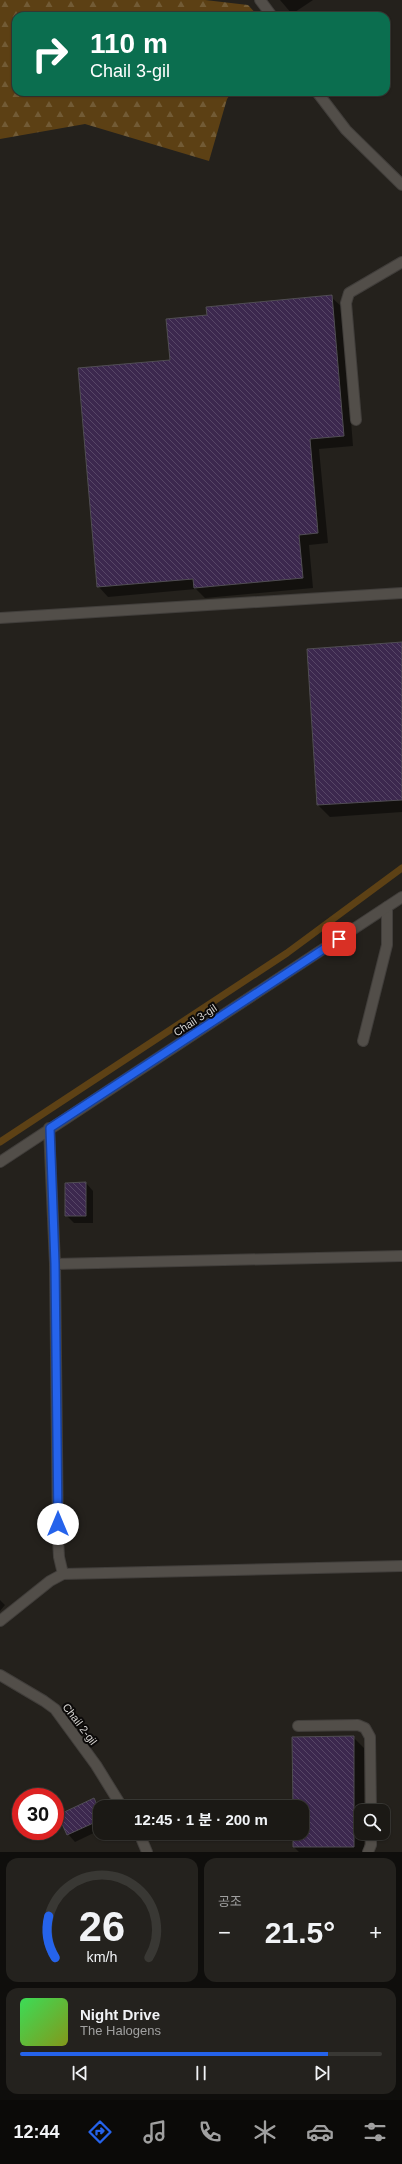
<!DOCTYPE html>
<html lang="ko">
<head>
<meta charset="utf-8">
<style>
	:root { --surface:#1b1915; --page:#24221e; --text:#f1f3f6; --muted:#a0a0a0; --line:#393834; --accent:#2563eb }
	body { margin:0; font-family:Arial,"Noto Sans KR",sans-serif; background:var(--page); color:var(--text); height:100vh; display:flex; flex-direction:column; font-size:15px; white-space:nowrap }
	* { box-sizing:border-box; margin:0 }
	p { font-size:13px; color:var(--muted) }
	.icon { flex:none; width:22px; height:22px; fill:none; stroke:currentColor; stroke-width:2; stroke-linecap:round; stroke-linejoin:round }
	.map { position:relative; height:1852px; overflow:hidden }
	.panel { display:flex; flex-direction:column; gap:6px; padding:6px; background:#0f0e0c; flex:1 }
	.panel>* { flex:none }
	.top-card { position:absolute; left:12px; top:12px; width:378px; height:84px; border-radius:12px; box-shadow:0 1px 3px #0004,0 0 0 1px var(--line); background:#0b6e4f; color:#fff; overflow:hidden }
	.controls { position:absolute; left:354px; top:1804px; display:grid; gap:8px }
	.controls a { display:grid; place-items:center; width:36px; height:36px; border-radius:8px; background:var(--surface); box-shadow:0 1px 3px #0004,0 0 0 1px var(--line); font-size:20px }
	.speed { position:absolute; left:12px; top:1788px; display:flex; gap:8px; font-size:20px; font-weight:700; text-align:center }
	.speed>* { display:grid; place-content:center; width:52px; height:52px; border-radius:50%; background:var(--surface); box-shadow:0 1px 3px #0004,0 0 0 1px var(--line); line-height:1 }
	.speed .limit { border:6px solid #d22; background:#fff; color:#111 }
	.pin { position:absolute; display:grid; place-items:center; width:34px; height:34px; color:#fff; margin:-17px; border-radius:8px; box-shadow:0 2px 6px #0006 }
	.me { position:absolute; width:44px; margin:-22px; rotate:0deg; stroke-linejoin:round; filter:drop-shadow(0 0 3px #0008) }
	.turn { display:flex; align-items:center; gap:14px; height:84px; padding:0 12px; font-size:18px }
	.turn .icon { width:52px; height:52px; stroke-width:2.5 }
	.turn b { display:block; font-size:28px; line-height:34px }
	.big { font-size:30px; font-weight:700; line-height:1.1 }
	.panel .widget { flex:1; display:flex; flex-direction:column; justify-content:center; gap:6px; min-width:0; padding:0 14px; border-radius:12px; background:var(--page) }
	.panel .dial { align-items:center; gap:0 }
	.dial svg { height:104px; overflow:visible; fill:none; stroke:var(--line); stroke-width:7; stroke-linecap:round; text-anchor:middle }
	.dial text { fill:var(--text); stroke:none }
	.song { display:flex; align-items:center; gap:12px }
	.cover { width:48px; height:48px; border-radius:6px; background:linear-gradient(135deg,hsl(130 70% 55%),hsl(70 70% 35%)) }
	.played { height:4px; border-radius:2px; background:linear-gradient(90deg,var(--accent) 85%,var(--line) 85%) }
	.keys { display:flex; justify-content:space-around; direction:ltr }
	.heat { display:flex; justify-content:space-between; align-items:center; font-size:22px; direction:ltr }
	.panel .tiles { flex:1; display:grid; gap:6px; grid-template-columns:1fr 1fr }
	.widget:last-child { grid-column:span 2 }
	.trip { position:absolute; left:93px; top:1800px; width:216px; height:40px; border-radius:12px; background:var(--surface); box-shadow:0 1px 3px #0004,0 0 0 1px var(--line); font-weight:700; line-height:40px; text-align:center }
	.menu { display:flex; height:64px; justify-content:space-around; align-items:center; background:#0b0a08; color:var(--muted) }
	.menu .icon { width:28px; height:28px }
	.menu .on { color:var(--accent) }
	.menu b { font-size:18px; color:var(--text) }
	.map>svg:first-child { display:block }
</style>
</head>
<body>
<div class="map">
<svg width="402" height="1852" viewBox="0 0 402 1852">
	<defs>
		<pattern id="forest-firs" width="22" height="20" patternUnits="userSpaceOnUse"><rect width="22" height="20" fill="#5c4014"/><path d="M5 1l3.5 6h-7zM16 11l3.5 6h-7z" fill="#725b35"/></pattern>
		<pattern id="building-back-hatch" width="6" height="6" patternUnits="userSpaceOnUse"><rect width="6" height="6" fill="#3c284e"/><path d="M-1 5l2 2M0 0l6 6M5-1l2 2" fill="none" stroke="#574666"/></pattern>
	</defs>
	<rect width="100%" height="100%" fill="#24211c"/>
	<path fill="url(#forest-firs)" d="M0,0h205l43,5 10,11h-242v76h216l-5,7 -18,62 -124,-37 -85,15z"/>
	<path fill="#0007" d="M280,0h33l-21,14z
		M331,297l11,10 11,139 -34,3 9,94 -19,2 4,43 -108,10 -9,-9 -88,8 -10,-11 73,-225 37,-45z
		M402,643v169l-72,5 -12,-12z
		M86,1183l7,8v32h-19l-8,-8z
		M0,1600l5,5 -5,6z
		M353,1737l11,11v63h-3v22h3v19h-65l-5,-5v-14h8v-26h-8z
		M94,1799l8,8h-2v23l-25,12 -7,-8z"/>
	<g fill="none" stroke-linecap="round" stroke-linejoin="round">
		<path stroke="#5d4115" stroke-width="7" d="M0,1142l287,-189 115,-85"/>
	</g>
	<path fill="url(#building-back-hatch)" stroke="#504d53" d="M332,295l12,141 -34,3 8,94 -19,2 4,43 -109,10 -1,-9 -96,8 -19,-219 92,-8 -4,-41 41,-4 -1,-8z
		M402,642v158l-85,5 -10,-156z
		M86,1182v34h-21v-33z
		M354,1736v111h-61v-14h9v-26h-9l-1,-70z
		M94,1798l6,13v9l-33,15 -9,-20z"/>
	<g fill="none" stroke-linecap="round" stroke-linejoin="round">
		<g stroke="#413e3b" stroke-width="12">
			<path id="lane" d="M356,420l-10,-117 3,-10 53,-31
				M363,1041l24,-96v-38
				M298,1726l60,-1 7,3 5,9 1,74
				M368,1852l3,-7v-12"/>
		</g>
		<g stroke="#413e3b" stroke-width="12">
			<path id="street" d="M260,0l12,16
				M317,92l29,38 56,55
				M0,618l402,-25
				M49,1128l6,136 3,275 1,18 4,17
				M0,1162l402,-265
				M55,1264l347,-8
				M0,1621l50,-40 13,-7 339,-8
				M0,1675l44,26 11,8 41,56 26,42
				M139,1833l8,19"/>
		</g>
		<use href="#lane" stroke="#524e49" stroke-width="10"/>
		<use href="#street" stroke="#524e49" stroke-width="10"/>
	</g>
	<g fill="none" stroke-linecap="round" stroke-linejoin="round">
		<g stroke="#184099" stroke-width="10">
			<path id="route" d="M58,1524l-3,-260 -5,-136 289,-189"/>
		</g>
		<use href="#route" stroke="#2563eb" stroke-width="7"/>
	</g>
	<g text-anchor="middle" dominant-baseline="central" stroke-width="4" stroke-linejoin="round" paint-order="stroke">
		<g font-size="11" fill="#d4d2cf" stroke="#0c0a09">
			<text transform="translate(195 1020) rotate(-33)">Chail 3-gil</text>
			<text transform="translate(80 1724) rotate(53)">Chail 2-gil</text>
		</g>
	</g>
</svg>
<div class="controls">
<a><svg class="icon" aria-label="search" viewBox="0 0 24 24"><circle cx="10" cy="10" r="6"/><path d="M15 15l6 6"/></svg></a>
</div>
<div class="speed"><div class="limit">30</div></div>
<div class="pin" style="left:339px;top:939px;background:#d93025"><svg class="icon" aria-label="arrive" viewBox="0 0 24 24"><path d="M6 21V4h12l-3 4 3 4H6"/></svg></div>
<svg class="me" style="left:58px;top:1524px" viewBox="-20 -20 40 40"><circle r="19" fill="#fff"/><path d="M0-13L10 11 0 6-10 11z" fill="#2563eb"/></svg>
<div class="trip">12:45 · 1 분 · 200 m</div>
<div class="top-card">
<div class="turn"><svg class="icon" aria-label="right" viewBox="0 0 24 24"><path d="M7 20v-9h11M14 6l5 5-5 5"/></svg><div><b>110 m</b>Chail 3-gil</div></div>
</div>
</div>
<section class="panel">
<div class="tiles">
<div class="widget dial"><svg viewBox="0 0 100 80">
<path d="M14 69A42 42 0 1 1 86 69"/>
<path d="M14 69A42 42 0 0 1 9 37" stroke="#2563eb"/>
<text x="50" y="56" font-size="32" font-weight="700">26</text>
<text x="50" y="72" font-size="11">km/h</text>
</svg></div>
<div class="widget"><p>공조</p>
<div class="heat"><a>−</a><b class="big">21.5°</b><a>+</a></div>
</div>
<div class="widget">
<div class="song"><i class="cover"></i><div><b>Night Drive</b><p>The Halogens</p></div></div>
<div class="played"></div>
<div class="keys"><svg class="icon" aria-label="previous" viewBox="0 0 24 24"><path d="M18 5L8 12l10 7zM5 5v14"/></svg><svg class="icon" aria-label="pause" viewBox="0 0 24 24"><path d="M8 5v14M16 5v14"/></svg><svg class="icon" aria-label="next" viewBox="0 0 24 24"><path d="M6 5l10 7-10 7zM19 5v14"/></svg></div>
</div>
</div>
</section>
<nav class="menu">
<b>12:44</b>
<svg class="icon on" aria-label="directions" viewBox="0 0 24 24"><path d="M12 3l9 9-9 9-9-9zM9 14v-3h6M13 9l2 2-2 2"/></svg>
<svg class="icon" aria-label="music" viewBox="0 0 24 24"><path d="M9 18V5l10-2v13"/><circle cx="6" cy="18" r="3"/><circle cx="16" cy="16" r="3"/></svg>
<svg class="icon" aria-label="phone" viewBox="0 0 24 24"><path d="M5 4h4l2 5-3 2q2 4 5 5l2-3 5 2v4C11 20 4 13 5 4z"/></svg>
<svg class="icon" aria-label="climate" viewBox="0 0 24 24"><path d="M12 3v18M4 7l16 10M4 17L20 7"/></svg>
<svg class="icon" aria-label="car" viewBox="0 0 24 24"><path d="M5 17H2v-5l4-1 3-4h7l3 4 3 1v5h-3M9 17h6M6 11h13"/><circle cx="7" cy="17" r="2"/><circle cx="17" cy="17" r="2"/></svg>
<svg class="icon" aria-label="filters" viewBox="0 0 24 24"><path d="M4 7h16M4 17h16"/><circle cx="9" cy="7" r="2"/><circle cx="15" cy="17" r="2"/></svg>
</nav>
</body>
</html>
